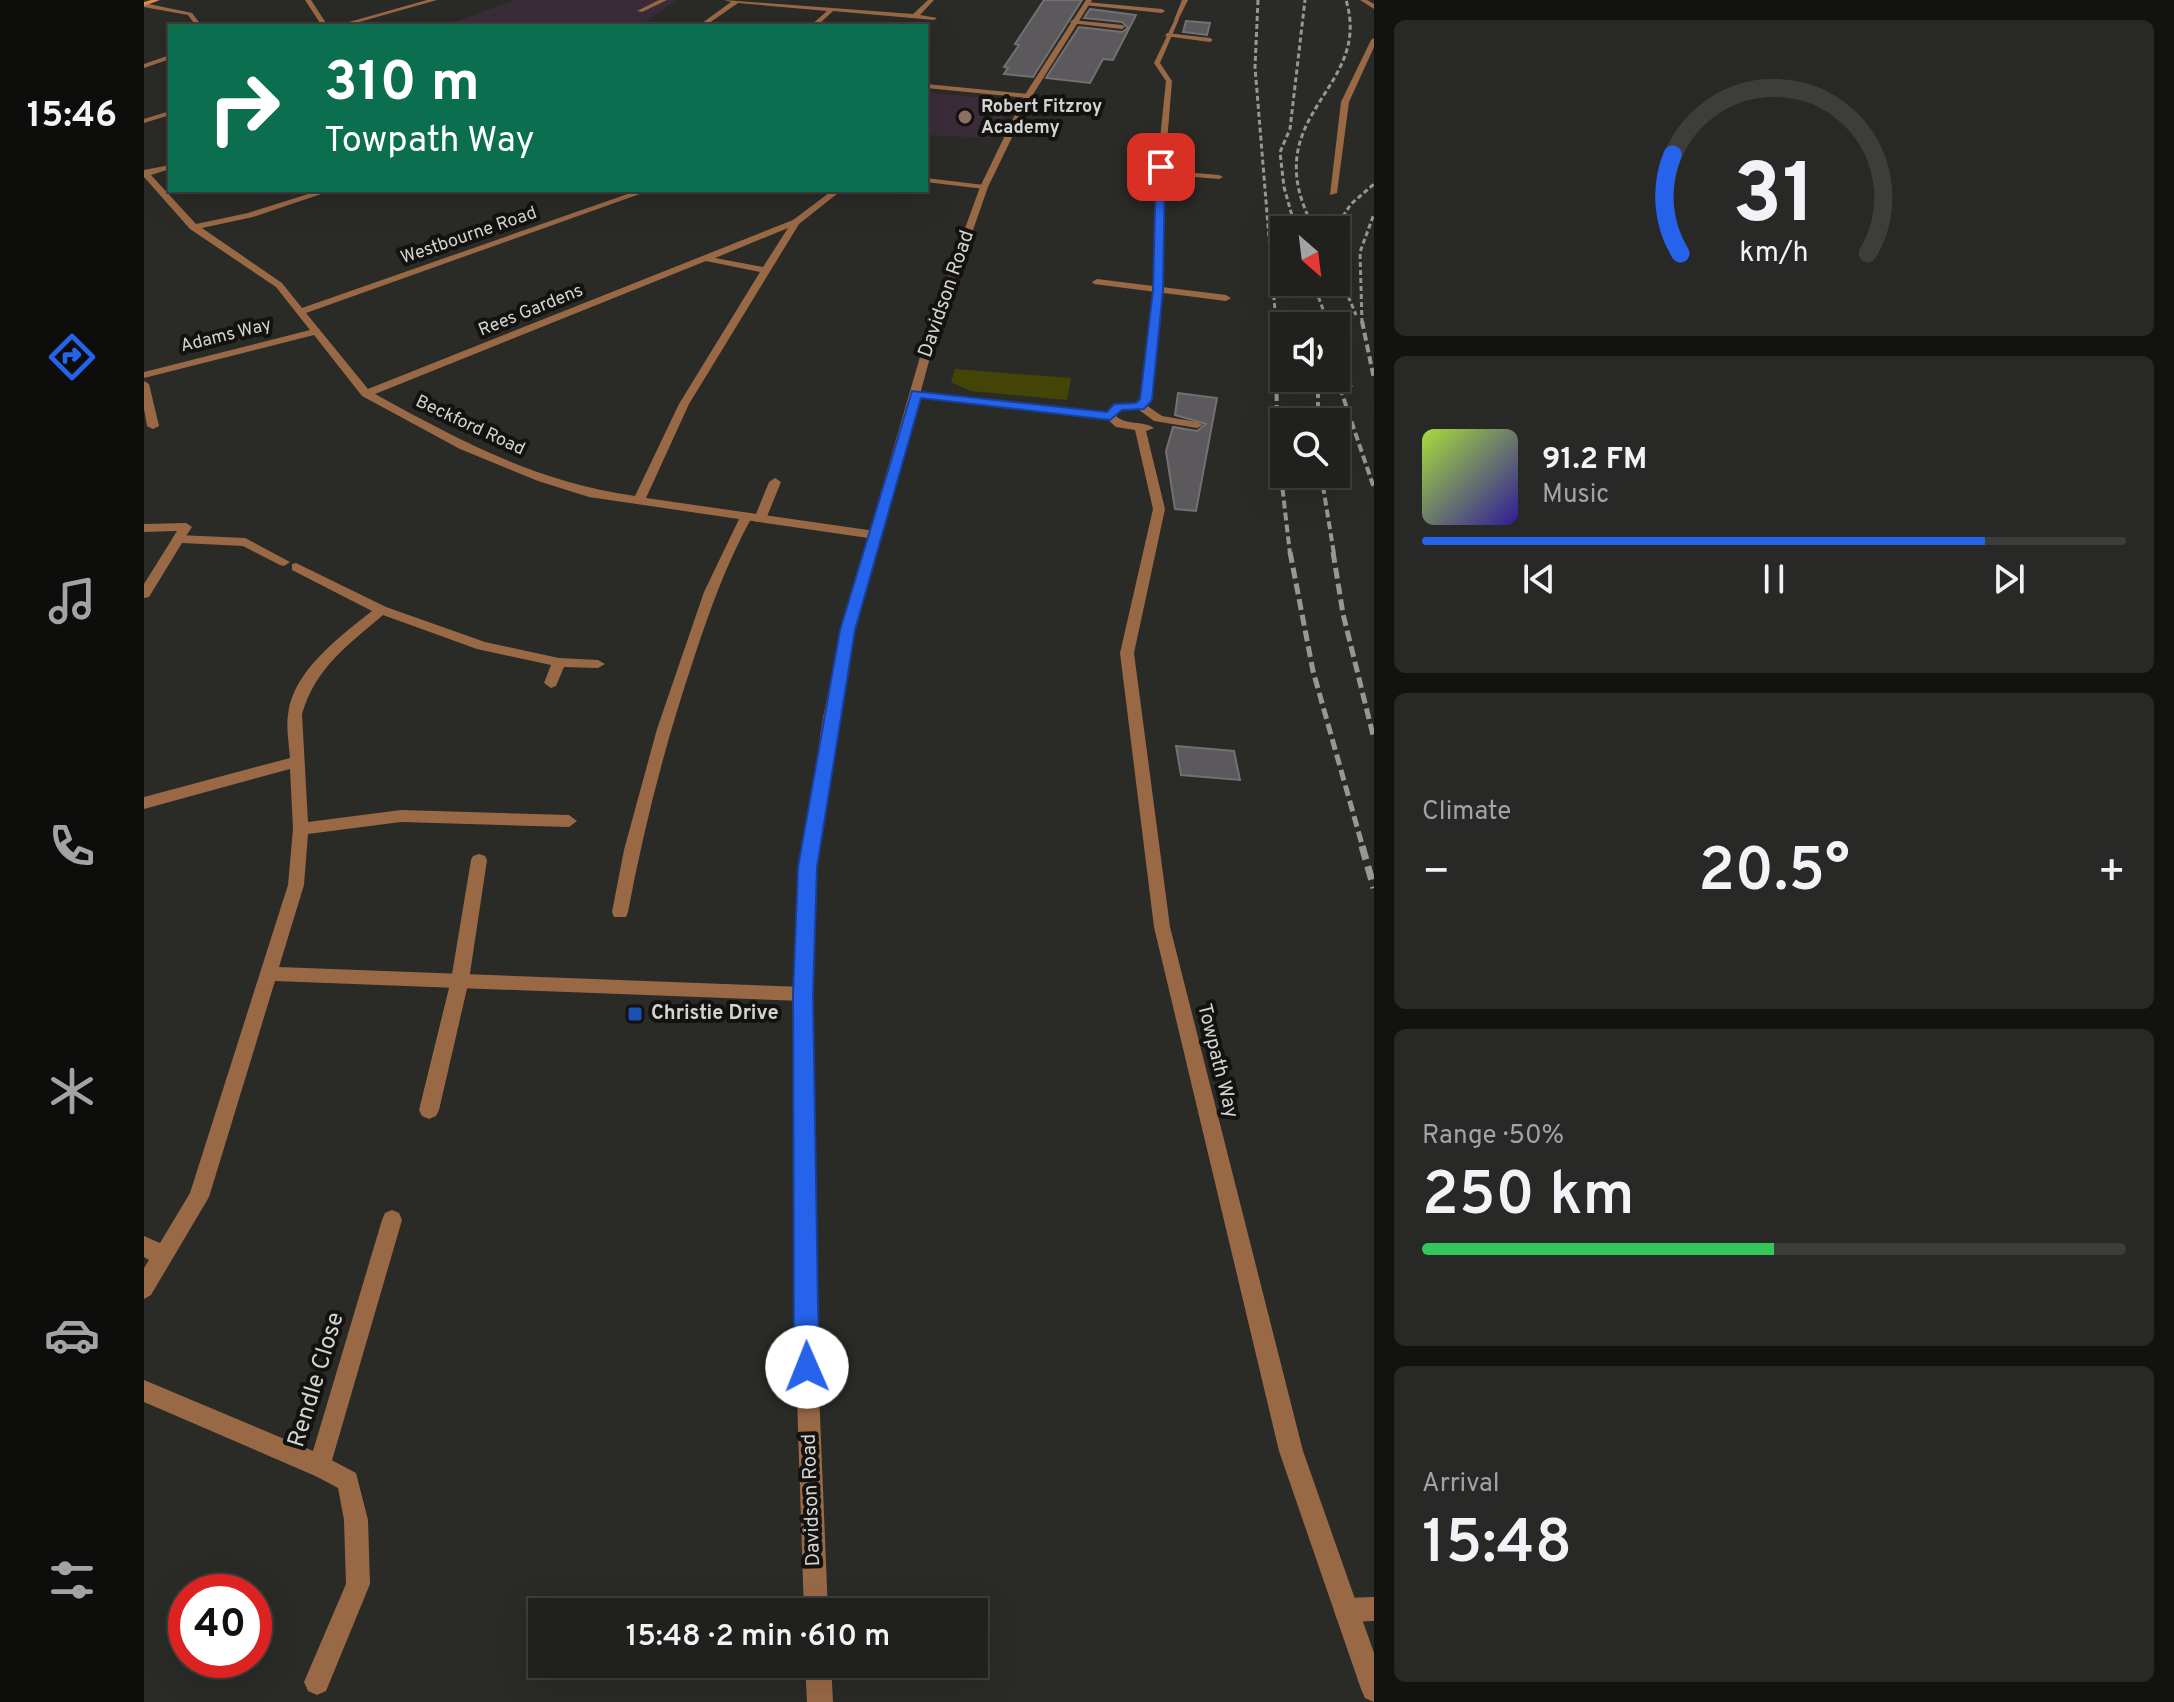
<!DOCTYPE html>
<html lang="en">
<head>
<meta charset="utf-8">
<style>
	:root { --surface:#20201d; --page:#282826; --text:#f1f3f6; --muted:#a2a3a4; --line:#3d3e3b; --accent:#2563eb }
	body { margin:0; font-family:Overpass,sans-serif; background:var(--page); color:var(--text); height:100vh; display:flex; flex-direction:column; font-size:30px; white-space:nowrap }
	* { box-sizing:border-box; margin:0 }
	p { font-size:26px; color:var(--muted) }
	.icon { flex:none; width:44px; height:44px; fill:none; stroke:currentColor; stroke-width:2; stroke-linecap:round; stroke-linejoin:round }
	.map { position:relative; flex:1; overflow:hidden }
	.sheet { display:flex; flex-direction:column; gap:20px; padding:20px; background:#121210; width:800px }
	.sheet>* { flex:none }
	.guide { position:absolute; left:24px; top:24px; width:760px; height:168px; border-radius:0px; box-shadow:0 8px 32px #0002,0 0 0 2px var(--line); background:#0b6e4f; color:#fff; overflow:hidden }
	.needle { width:52px; rotate:152deg }
	.fabs { position:absolute; left:1126px; top:216px; display:grid; gap:16px }
	.fabs a { display:grid; place-items:center; width:80px; height:80px; border-radius:0px; background:var(--surface); box-shadow:0 8px 32px #0002,0 0 0 2px var(--line); font-size:40px }
	.speed { position:absolute; left:24px; top:1574px; display:flex; gap:16px; font-size:40px; font-weight:700; text-align:center }
	.speed>* { display:grid; place-content:center; width:104px; height:104px; border-radius:50%; background:var(--surface); box-shadow:0 8px 32px #0002,0 0 0 2px var(--line); line-height:1 }
	.speed .limit { border:12px solid #d22; background:#fff; color:#111 }
	.pin { position:absolute; display:grid; place-items:center; width:68px; height:68px; color:#fff; margin:-34px; border-radius:16px; box-shadow:0 4px 12px #0006 }
	.me { position:absolute; width:88px; margin:-44px; rotate:359deg; stroke-linejoin:round; filter:drop-shadow(0 0 6px #0008) }
	.turn { display:flex; align-items:center; gap:28px; height:168px; padding:0 24px; font-size:36px }
	.turn .icon { width:104px; height:104px; stroke-width:2.5 }
	.turn b { display:block; font-size:56px; line-height:68px }
	.big { font-size:60px; font-weight:600; line-height:1.1 }
	.sheet .widget { flex:1; display:flex; flex-direction:column; justify-content:center; gap:12px; min-width:0; padding:0 28px; border-radius:12px; background:var(--page) }
	.sheet .dial { align-items:center; gap:0 }
	.dial svg { height:208px; overflow:visible; fill:none; stroke:var(--line); stroke-width:7; stroke-linecap:round; text-anchor:middle }
	.dial text { fill:var(--text); stroke:none }
	.song { display:flex; align-items:center; gap:24px }
	.cover { width:96px; height:96px; border-radius:12px; background:linear-gradient(135deg,hsl(80 70% 55%),hsl(250 70% 35%)) }
	.played { height:8px; border-radius:4px; background:linear-gradient(90deg,var(--accent) 80%,var(--line) 80%) }
	.keys { display:flex; justify-content:space-around; direction:ltr }
	.heat { display:flex; justify-content:space-between; align-items:center; font-size:44px; direction:ltr }
	.charge { height:12px; border-radius:6px; background:linear-gradient(90deg,#34c759 50%,var(--line) 0) }
	.trip { position:absolute; left:384px; top:1598px; width:460px; height:80px; border-radius:0px; background:var(--surface); box-shadow:0 8px 32px #0002,0 0 0 2px var(--line); font-weight:600; line-height:80px; text-align:center }
	main { display:flex; flex:1; min-height:0 }
	.menu { display:flex; flex-direction:column; width:144px; justify-content:space-around; align-items:center; background:#0d0d0c; color:var(--muted) }
	.menu .icon { width:56px; height:56px }
	.menu .on { color:var(--accent) }
	.menu b { font-size:36px; color:var(--text) }
	.map>svg:first-child { display:block }
</style>
</head>
<body>
<main>
<nav class="menu">
<b>15:46</b>
<svg class="icon on" aria-label="directions" viewBox="0 0 24 24"><path d="M12 3l9 9-9 9-9-9zM9 14v-3h6M13 9l2 2-2 2"/></svg>
<svg class="icon" aria-label="music" viewBox="0 0 24 24"><path d="M9 18V5l10-2v13"/><circle cx="6" cy="18" r="3"/><circle cx="16" cy="16" r="3"/></svg>
<svg class="icon" aria-label="phone" viewBox="0 0 24 24"><path d="M5 4h4l2 5-3 2q2 4 5 5l2-3 5 2v4C11 20 4 13 5 4z"/></svg>
<svg class="icon" aria-label="climate" viewBox="0 0 24 24"><path d="M12 3v18M4 7l16 10M4 17L20 7"/></svg>
<svg class="icon" aria-label="car" viewBox="0 0 24 24"><path d="M5 17H2v-5l4-1 3-4h7l3 4 3 1v5h-3M9 17h6M6 11h13"/><circle cx="7" cy="17" r="2"/><circle cx="17" cy="17" r="2"/></svg>
<svg class="icon" aria-label="filters" viewBox="0 0 24 24"><path d="M4 7h16M4 17h16"/><circle cx="9" cy="7" r="2"/><circle cx="15" cy="17" r="2"/></svg>
</nav>
<div class="map">
<svg width="1230" height="1702" viewBox="0 0 1230 1702">
	<rect width="100%" height="100%" fill="#2a2a27"/>
	<path fill="#3a2c39" d="M371,0h161l-36,26h-197z
		M782,92l86,9 -20,37 -66,-3z"/>
	<path fill="#434405" d="M811,369l116,9 -4,22 -97,-9 -19,-9z"/>
	<path fill="#5b595c" stroke="#727073" stroke-width="2" d="M900,0h38l-49,77 -29,-3 4,-6 -4,-1 15,-22 -4,-1z
		M946,9l46,6 -23,45 -10,-1 -13,24 -44,-5 33,-51 43,5 6,-4 -6,-6 -38,-4z
		M1042,21l24,2 -3,12 -24,-3z
		M1034,393l39,5 -21,113 -21,-2 -9,-58 7,-24 24,4 9,-7 -31,-9z
		M1032,746l58,5 6,29 -59,-5z"/>
	<g fill="none" stroke-linecap="round" stroke-linejoin="round">
		<path fill="#996946" fill-rule="evenodd" d="M515,0h8l-25,12 -5,-1z
			M1038,0h6l-10,20h-4z
			M1216,0h7l7,4v5z
			M942,2l76,7 3,2 -3,2 -78,-8z
			M928,20l50,5 3,2 -3,2 -52,-6z
			M1023,33l43,5 3,2 -3,2 -45,-6z
			M1230,38v9l-25,55 -12,91 -7,2 11,-93 30,-62z
			M1017,170l58,5 4,2 -4,2 -61,-5z
			M953,279l129,16 5,3 -5,3 -132,-17 -2,-2z
			M631,478l6,4 -15,37 -2,3h-8l-2,-3 15,-37z
			M602,513l6,4c-25,45 -42,92 -58,141 -28,83 -50,168 -66,254l-2,5h-12l-2,-5 12,-62 33,-121 47,-137 36,-75z
			M42,523l6,4 -10,15 -4,1 -6,-4 5,-8 -33,1v-8z
			M335,854l6,2 2,4 -18,120 -30,130 -3,6 -7,3 -7,-3 -3,-6 32,-130 20,-120 2,-4z
			M176,1454l36,19 12,47 2,64 -44,107 -9,4 -9,-4 -4,-9 42,-98 -2,-64 -6,-32 -26,-14 -4,-8 4,-8z
			M1230,1597v24l-28,1 -9,-3 -3,-9 3,-9 9,-3z"/>
		<path fill="#996946" fill-rule="evenodd" d="M161,0h6l17,26h-6z
			M283,0h10l-92,26h-10z
			M580,0l189,14 15,-14h6l-14,15 17,3 -3,2 -101,-9 -16,15h-7l17,-15 -89,-8 -33,23h-7l33,-24z
			M0,3l48,10 10,13h-6l-8,-11 -44,-8z
			M1032,17l3,2 -19,44 12,18 -7,86 -2,123 -12,110 -5,5 16,11 35,6 6,3 -6,3 -43,-7 -15,-11h-17l-6,6c11,10 26,4 38,12l-8,3 19,78 -31,144 36,274 133,524 71,202v49l-9,-4 -4,-9 -82,-238 -125,-524 -34,-274 33,-144 -18,-79 -19,-3 -9,-8 -191,-22 -5,-3 5,-3 191,21c14,-14 23,-4 34,-13l12,-109 4,-123 9,-86 -12,-18z
			M26,55v4l-26,9v-4z
			M782,84l102,10 4,2 -4,2 -102,-10z
			M26,111v4l-26,8v-4z
			M26,165v4l-19,6 45,49 52,-11 73,-23h12l-80,27 -51,11 80,55 20,25 337,-118h12l-345,123 62,76 425,-169 40,-30h9l-43,34 -110,180 -43,94 229,33 6,4 -6,4 -286,-42 -51,-16 -78,-32 -98,-53 -48,-61 -170,43v-6l166,-42 -34,-43 -86,-58 -46,-52v-7zM644,228l-25,39 -48,-9zM562,261l54,11 -81,132 -44,92c-99,-14 -174,-55 -260,-102z
			M782,178l58,7 4,2 -4,2 -58,-7z
			M0,381l5,3 10,42 -6,3 -6,-3 -3,-17z
			M34,535l67,3 45,24 -6,4 -4,-1 -37,-19 -61,-3 -33,54 -5,1v-14l30,-48z
			M152,563l90,44 99,35 74,16 39,2 7,4 -7,4 -34,-1 -8,19 -5,2 -7,-5 7,-18 -74,-16 -94,-34c-36,31 -67,52 -81,99l6,108 93,-12 168,5 8,6 -8,6 -168,-5 -93,12 -4,51 -25,82 524,20 6,2 3,5 -3,5 -6,2 -528,-20 -66,216 -58,98 -7,4v-31l5,-8 -5,-3v-21l16,7 30,-50 98,-308 5,-56 -3,-60 -146,40v-12l146,-39c-1,-14 -4,-30 -2,-43 4,-44 53,-79 84,-104l-80,-41v-6z
			M248,1210l7,3 3,7 -74,254 -8,4 -176,-76v-22l169,71 69,-231 3,-7z"/>
		<path fill="#996946" fill-rule="evenodd" d="M942,0h6l-60,96 -44,91 -52,149 -81,294 -18,88 -21,149 -4,127 6,373 10,245h-24l-8,-245 -2,-373 6,-127 23,-149 18,-88 85,-294 54,-149 44,-91z
			M661,1664h26l2,38h-26z"/>
		<path fill="#d88c51" fill-rule="evenodd" d="M7,0h9l-16,6v-4z"/>
		<path stroke="#979795" stroke-width="3" stroke-dasharray="5 3" stroke-linecap="butt" d="M1114,0l-3,67 21,256
			M1152,230l-12,-43 -4,-35 10,-23 15,-129
			M1171,230c-64,-116 59,-138 31,-230
			M1190,230l17,-26 23,-20
			M1192,267l20,48
			M1169,282l15,41
			M1218,323l-2,-71 14,-38"/>
		<path stroke="#979795" stroke-width="4" stroke-dasharray="8 4" stroke-linecap="butt" d="M1132,321l1,120 13,113
			M1183,321l2,5
			M1218,321l12,58
			M1192,346l15,42
			M1192,376l38,112
			M1174,378v44
			M1177,474l13,80"/>
		<path stroke="#979795" stroke-width="5" stroke-dasharray="11 5" stroke-linecap="butt" d="M1146,552l23,119 50,177
			M1189,552l10,62 31,125"/>
		<path stroke="#979795" stroke-width="7" stroke-dasharray="14 7" stroke-linecap="butt" d="M1218,846l12,42"/>
	</g>
	<path fill="#2563eb" stroke="#184099" stroke-width="2" d="M1017,164l4,3 -2,123 -11,110 -8,9 -22,1 -12,10 -189,-22 -66,232 -38,237 -4,127 6,373 -3,9 -9,4 -9,-4 -4,-9 -1,-373 5,-127 42,-237 72,-239 195,21 7,-8 22,-1 4,-4 13,-109 3,-123z"/>
	<circle fill="#8d6e63" stroke="#131211" stroke-width="3" cx="821" cy="117" r="8"/>
	<rect fill="#1a4fb4" stroke="#131211" stroke-width="3" x="483" y="1006" width="16" height="16" rx="4"/>
	<g text-anchor="middle" dominant-baseline="central" stroke-width="8" stroke-linejoin="round" paint-order="stroke">
		<g font-size="18" font-weight="bold" fill="#d3d3d1" stroke="#131211" text-anchor="start">
			<text x="837" y="107">Robert Fitzroy<tspan x="837" dy="21">Academy</tspan></text>
		</g>
		<g font-size="18" fill="#d3d3d1" stroke="#131211">
			<text transform="translate(325 236) rotate(-19)">Westbourne Road</text>
			<text transform="translate(387 311) rotate(-22)">Rees Gardens</text>
			<text transform="translate(82 336) rotate(-14)">Adams Way</text>
			<text transform="translate(326 426) rotate(25)">Beckford Road</text>
		</g>
		<g font-size="20" fill="#d3d3d1" stroke="#131211">
			<text transform="translate(803 294) rotate(-71)">Davidson Road</text>
			<text transform="translate(1073 1061) rotate(76)">Towpath Way</text>
			<text transform="translate(668 1500) rotate(-92)">Davidson Road</text>
		</g>
		<g font-size="20" font-weight="bold" fill="#d3d3d1" stroke="#131211" text-anchor="start">
			<text x="507" y="1014">Christie Drive</text>
		</g>
		<g font-size="24" fill="#d3d3d1" stroke="#131211">
			<text transform="translate(173 1380) rotate(-73)">Rendle Close</text>
		</g>
	</g>
</svg>
<div class="fabs">
<a><svg class="needle" viewBox="-14 -14 28 28"><path d="M0-13l5 13h-10z" fill="#e53935"/><path d="M0 13l5-13h-10z" fill="#a2a3a4"/></svg></a>
<a><svg class="icon" aria-label="sound" viewBox="0 0 24 24"><path d="M4 9h4l5-4v14l-5-4H4zM17 9q2 3 0 6"/></svg></a>
<a><svg class="icon" aria-label="search" viewBox="0 0 24 24"><circle cx="10" cy="10" r="6"/><path d="M15 15l6 6"/></svg></a>
</div>
<div class="speed"><div class="limit">40</div></div>
<div class="pin" style="left:1017px;top:167px;background:#d93025"><svg class="icon" aria-label="arrive" viewBox="0 0 24 24"><path d="M6 21V4h12l-3 4 3 4H6"/></svg></div>
<svg class="me" style="left:663px;top:1367px" viewBox="-20 -20 40 40"><circle r="19" fill="#fff"/><path d="M0-13L10 11 0 6-10 11z" fill="#2563eb"/></svg>
<div class="trip">15:48 · 2 min · 610 m</div>
<div class="guide">
<div class="turn"><svg class="icon" aria-label="right" viewBox="0 0 24 24"><path d="M7 20v-9h11M14 6l5 5-5 5"/></svg><div><b>310 m</b>Towpath Way</div></div>
</div>
</div>
<section class="sheet">
<div class="widget dial"><svg viewBox="0 0 100 80">
<path d="M14 69A42 42 0 1 1 86 69"/>
<path d="M14 69A42 42 0 0 1 11 31" stroke="#2563eb"/>
<text x="50" y="56" font-size="32" font-weight="700">31</text>
<text x="50" y="72" font-size="11">km/h</text>
</svg></div>
<div class="widget">
<div class="song"><i class="cover"></i><div><b>91.2 FM</b><p>Music</p></div></div>
<div class="played"></div>
<div class="keys"><svg class="icon" aria-label="previous" viewBox="0 0 24 24"><path d="M18 5L8 12l10 7zM5 5v14"/></svg><svg class="icon" aria-label="pause" viewBox="0 0 24 24"><path d="M8 5v14M16 5v14"/></svg><svg class="icon" aria-label="next" viewBox="0 0 24 24"><path d="M6 5l10 7-10 7zM19 5v14"/></svg></div>
</div>
<div class="widget"><p>Climate</p>
<div class="heat"><a>−</a><b class="big">20.5°</b><a>+</a></div>
</div>
<div class="widget"><p>Range · 50%</p><b class="big">250 km</b><div class="charge"></div></div>
<div class="widget"><p>Arrival</p><b class="big">15:48</b></div>
</section>
</main>
</body>
</html>
